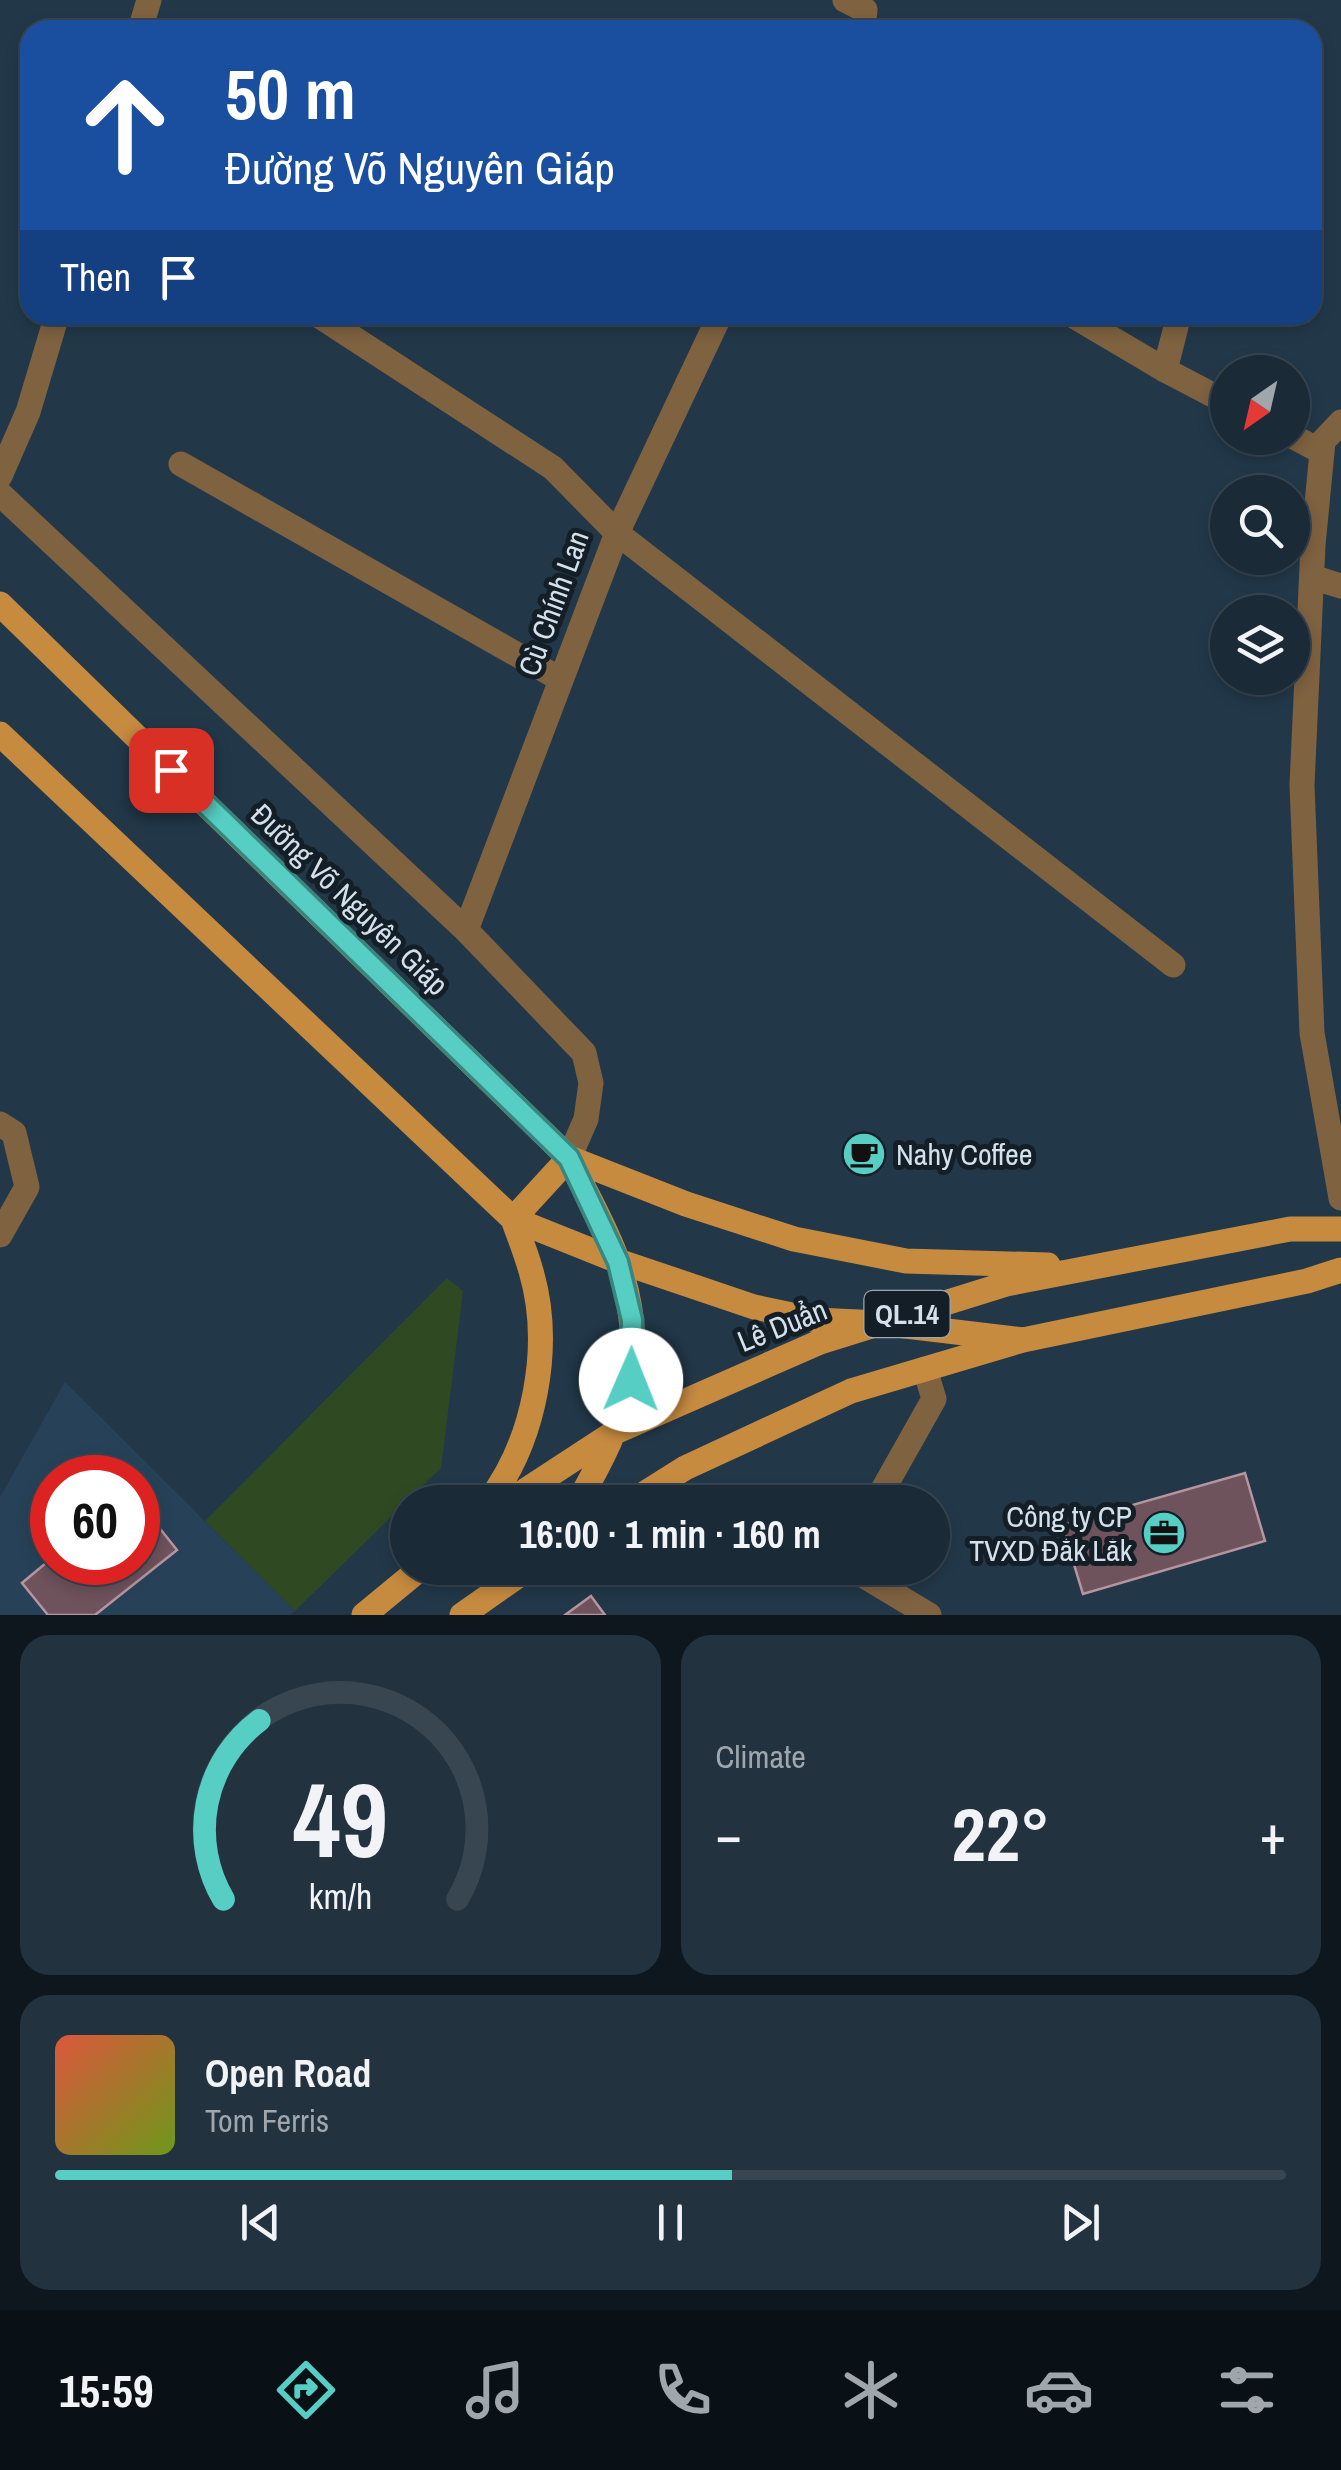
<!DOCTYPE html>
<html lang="en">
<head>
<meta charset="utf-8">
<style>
	:root { --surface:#1a2a37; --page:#23323f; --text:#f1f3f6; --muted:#9fa7ad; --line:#384652; --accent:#56cec3 }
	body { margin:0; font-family:"Archivo Narrow",sans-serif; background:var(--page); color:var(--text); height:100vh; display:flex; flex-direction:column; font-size:38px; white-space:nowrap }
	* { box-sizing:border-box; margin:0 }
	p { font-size:32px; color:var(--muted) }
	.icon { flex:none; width:55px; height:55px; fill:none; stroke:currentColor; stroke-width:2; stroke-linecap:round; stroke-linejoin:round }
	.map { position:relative; height:1615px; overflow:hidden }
	.panel { display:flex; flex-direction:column; gap:20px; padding:20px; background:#0e171e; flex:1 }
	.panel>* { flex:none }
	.guide { position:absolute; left:20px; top:20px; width:1302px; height:305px; border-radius:30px; box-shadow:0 5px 15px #0003,0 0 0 2px var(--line); background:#1a4fa0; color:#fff; overflow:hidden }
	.needle { width:65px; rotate:214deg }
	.buttons { position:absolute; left:1210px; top:355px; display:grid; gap:20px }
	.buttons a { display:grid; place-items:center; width:100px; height:100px; border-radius:50%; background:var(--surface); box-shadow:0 5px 15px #0003,0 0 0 2px var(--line); font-size:50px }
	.speed { position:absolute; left:30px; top:1455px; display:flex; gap:20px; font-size:50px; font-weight:700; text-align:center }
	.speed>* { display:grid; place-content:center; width:130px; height:130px; border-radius:50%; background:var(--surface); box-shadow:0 5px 15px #0003,0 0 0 2px var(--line); line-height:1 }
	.speed .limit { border:15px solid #d22; background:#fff; color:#111 }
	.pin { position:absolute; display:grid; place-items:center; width:85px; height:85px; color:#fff; margin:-42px; border-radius:20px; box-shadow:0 5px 15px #0006 }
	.me { position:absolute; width:110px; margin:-55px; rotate:1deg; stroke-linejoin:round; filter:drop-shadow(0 0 8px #0008) }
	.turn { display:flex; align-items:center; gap:35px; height:210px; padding:0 40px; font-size:45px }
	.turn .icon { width:130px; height:130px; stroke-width:2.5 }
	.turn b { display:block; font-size:70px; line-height:85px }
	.then { display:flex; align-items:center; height:95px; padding:0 40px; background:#0003; gap:20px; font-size:38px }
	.big { font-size:75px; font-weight:700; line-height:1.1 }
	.panel .widget { flex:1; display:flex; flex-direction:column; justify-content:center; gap:15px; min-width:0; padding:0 35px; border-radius:30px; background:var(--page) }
	.panel .dial { align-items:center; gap:0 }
	.dial svg { height:260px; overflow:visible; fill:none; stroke:var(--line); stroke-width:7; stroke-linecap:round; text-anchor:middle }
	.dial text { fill:var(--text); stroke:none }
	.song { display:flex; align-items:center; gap:30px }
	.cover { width:120px; height:120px; border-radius:15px; background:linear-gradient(135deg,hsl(10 70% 55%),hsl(80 70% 35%)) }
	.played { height:10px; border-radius:5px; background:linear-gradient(90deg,var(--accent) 55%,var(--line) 55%) }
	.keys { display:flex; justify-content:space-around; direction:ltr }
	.heat { display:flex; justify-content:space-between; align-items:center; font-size:55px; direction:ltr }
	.panel .tiles { flex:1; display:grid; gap:20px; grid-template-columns:1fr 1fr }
	.widget:last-child { grid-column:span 2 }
	.trip { position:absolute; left:390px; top:1485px; width:560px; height:100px; border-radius:50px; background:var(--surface); box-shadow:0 5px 15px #0003,0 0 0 2px var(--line); font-weight:700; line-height:100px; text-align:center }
	.tab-bar { display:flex; height:160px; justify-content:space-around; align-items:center; background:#0a1116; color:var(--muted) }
	.tab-bar .icon { width:70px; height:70px }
	.tab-bar .on { color:var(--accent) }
	.tab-bar b { font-size:45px; color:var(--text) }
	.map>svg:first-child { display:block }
</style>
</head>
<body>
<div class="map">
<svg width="1341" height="1615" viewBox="0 0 1341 1615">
	<rect width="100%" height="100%" fill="#223849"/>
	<path fill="#274258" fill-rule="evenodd" d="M65,1382l230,229 -5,4h-290v-118zM52,1478h86v84h-86z"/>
	<path fill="#2f4a23" d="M447,1278l16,13 -22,177 -146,143 -90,-90z"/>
	<path fill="#6e525c" stroke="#b695a0" stroke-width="2.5" d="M1245,1473l20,68 -182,53 -21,-69z
		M138,1501l39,49 -82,65h-47l-26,-32 30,-25v4h86z
		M591,1596l14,19h-40z"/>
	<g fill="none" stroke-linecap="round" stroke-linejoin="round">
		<path stroke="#7f6240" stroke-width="25" d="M845,0l20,10 -2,20
			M140,30l9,-30
			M318,315l235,153 64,65 556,432
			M1072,315l93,55 63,33
			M1165,370l14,-55
			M1341,422l-18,19 -1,11 -9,93 -11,240 10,248 29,165
			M1292,436l30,16
			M181,464l379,215
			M0,476l28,-64 29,-97
			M0,494l466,436 118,123 7,30 -5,36 -17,39
			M1312,577l29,9
			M466,930l151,-397 103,-218
			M0,1124l14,9 13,54 -27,48
			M876,1502l58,-103 -9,-30
			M851,1568l78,47"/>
		<path stroke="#c78b40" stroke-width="25" d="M0,604l569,554c16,34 37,69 49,104 33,95 7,158 -40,240
			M0,734l513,485 105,42 136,46 62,13 64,3 143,17
			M569,1158l117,46 108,35 112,22 142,4
			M513,1219l56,-61
			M488,1502c47,-61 65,-156 43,-231 -5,-18 -12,-35 -18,-52
			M508,1502l107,-70 205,-90 186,-58 284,-55h51
			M631,1502l54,-34 166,-77 172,-51 284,-59 34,-11
			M364,1615l57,-47
			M462,1615l67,-47"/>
	</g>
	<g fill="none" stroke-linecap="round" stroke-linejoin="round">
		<g stroke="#38867f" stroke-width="25">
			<path id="route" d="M171,770l398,388 49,104 14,58 -1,60"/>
		</g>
		<use href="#route" stroke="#56cec3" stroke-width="18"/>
	</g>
	<defs>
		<g id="cafe-disc" transform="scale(2.25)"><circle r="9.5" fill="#56cec3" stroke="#141e26"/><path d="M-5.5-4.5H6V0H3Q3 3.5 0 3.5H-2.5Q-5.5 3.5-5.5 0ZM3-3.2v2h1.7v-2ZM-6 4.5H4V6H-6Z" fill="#111"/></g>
		<g id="office-disc" transform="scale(2.25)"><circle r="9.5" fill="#56cec3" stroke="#141e26"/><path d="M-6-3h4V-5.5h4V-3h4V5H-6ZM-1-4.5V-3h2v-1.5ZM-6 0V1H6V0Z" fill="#111"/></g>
	</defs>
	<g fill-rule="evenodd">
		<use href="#cafe-disc" x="864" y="1154"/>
		<use href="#office-disc" x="1164" y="1533"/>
	</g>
	<g text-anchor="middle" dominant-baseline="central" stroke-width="10" stroke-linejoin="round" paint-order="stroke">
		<rect fill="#141e26" stroke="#9aa6b1" stroke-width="2.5" x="864.5" y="1291" width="85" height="46" rx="8"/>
		<g font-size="28" font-weight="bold" fill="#d4e1ec">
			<text x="907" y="1314">QL.14</text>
		</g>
		<g font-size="30" fill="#d4e1ec" stroke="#141e26">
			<text transform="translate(553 603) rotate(-70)">Cù Chính Lan</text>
			<text transform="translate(350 899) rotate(44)">Đường Võ Nguyên Giáp</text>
			<text transform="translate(782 1325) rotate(-22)">Lê Duẩn</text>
		</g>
		<g font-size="30" fill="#d4e1ec" stroke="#141e26" text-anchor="start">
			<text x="896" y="1154">Nahy Coffee</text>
			<text x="1132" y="1516" text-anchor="end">Công ty CP<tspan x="1132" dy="34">TVXD Đăk Lăk</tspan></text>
		</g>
	</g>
</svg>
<div class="buttons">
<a><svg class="needle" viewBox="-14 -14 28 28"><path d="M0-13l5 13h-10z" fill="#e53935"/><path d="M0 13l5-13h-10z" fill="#9fa7ad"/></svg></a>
<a><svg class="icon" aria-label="search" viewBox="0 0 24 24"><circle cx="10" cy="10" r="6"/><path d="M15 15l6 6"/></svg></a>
<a><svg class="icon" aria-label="layers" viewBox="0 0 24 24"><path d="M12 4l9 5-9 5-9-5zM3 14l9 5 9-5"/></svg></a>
</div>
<div class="speed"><div class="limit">60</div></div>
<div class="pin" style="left:171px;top:770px;background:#d93025"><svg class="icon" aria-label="arrive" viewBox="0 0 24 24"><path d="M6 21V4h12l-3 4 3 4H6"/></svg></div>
<svg class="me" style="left:631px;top:1380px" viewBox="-20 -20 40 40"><circle r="19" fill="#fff"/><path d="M0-13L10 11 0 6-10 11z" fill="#56cec3"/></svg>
<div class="trip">16:00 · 1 min · 160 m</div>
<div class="guide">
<div class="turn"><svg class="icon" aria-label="ahead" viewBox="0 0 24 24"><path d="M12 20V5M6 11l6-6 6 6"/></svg><div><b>50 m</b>Đường Võ Nguyên Giáp</div></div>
<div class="then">Then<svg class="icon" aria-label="arrive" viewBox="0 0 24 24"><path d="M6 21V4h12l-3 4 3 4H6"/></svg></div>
</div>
</div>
<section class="panel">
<div class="tiles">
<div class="widget dial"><svg viewBox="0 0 100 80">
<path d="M14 69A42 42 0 1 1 86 69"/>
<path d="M14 69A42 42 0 0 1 25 14" stroke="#56cec3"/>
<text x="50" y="56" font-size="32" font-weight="700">49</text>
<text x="50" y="72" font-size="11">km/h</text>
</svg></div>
<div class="widget"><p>Climate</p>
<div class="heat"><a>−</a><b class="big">22°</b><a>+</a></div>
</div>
<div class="widget">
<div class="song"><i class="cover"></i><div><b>Open Road</b><p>Tom Ferris</p></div></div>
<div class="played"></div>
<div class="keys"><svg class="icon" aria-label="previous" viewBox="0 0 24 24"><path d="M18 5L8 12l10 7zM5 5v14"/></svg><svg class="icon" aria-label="pause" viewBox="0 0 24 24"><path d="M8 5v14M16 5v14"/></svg><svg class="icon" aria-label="next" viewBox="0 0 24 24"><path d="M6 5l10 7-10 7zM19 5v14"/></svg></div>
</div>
</div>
</section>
<nav class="tab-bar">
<b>15:59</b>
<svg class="icon on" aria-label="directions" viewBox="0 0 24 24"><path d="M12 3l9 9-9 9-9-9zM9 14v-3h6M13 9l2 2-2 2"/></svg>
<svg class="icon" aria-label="music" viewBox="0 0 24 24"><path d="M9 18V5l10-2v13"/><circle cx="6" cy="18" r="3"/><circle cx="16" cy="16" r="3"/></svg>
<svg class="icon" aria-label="phone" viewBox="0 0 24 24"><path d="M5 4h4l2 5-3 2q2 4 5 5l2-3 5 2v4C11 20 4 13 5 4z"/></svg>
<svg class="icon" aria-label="climate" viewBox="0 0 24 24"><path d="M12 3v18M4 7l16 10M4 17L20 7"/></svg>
<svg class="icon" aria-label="car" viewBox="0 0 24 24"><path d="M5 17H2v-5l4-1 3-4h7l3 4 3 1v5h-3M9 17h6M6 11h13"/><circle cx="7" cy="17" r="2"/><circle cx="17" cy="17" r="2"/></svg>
<svg class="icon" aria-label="filters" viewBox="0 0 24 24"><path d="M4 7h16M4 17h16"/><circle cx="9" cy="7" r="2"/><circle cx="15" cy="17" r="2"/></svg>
</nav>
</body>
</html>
